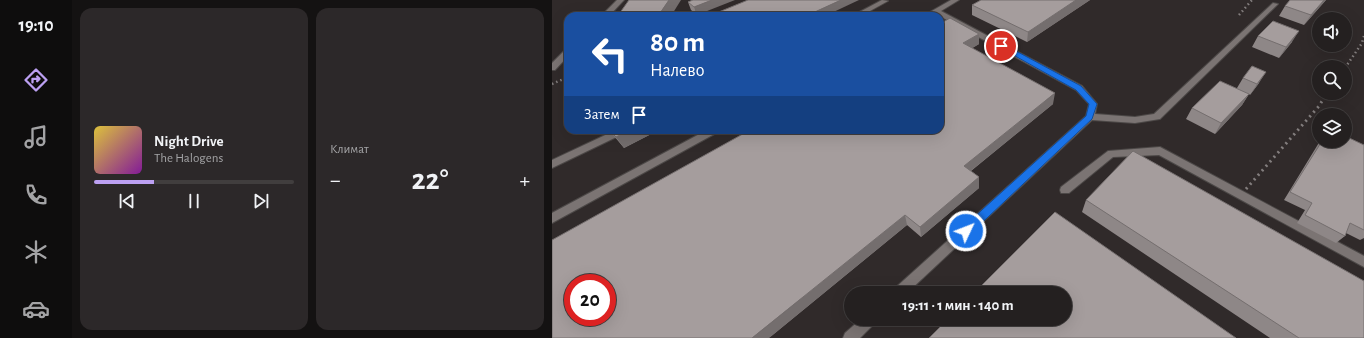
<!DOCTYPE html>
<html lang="ru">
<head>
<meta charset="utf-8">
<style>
	:root { --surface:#242020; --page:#2c2829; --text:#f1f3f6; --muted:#a3a3a5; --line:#413e3e; --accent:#bca0f2 }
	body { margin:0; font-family:"Alegreya Sans",sans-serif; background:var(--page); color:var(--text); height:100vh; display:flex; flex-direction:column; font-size:15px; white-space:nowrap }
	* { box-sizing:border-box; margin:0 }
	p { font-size:13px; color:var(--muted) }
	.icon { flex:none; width:22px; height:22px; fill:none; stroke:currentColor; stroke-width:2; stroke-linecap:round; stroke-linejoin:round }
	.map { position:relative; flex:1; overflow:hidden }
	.panel { display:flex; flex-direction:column; gap:8px; padding:8px; background:#141212; width:480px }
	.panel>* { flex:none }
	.guide { position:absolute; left:12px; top:12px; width:380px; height:122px; border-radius:12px; box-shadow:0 4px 16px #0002,0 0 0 1px var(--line); background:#1a4fa0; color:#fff; overflow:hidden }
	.fabs { position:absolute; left:760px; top:12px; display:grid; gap:8px }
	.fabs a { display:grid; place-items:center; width:40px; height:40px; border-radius:50%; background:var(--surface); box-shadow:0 4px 16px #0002,0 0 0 1px var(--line); font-size:20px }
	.speed { position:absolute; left:12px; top:274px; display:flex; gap:8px; font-size:20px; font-weight:700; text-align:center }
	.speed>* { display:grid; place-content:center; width:52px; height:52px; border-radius:50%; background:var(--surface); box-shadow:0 4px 16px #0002,0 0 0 1px var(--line); line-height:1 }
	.speed .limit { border:6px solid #d22; background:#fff; color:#111 }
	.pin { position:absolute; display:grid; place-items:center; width:34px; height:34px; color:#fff; margin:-17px; border:2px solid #fff; border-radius:50%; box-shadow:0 1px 4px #0007 }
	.me { position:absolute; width:44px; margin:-22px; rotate:47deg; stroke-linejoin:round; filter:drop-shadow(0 0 3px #0008) }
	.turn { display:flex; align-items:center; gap:14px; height:84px; padding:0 20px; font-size:18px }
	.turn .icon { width:52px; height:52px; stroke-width:2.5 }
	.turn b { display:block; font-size:28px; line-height:34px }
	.then { display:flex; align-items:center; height:38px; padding:0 20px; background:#0003; gap:8px; font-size:15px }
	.big { font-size:30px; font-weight:600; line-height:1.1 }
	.panel .tile { flex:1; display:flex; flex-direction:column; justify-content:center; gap:6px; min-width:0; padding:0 14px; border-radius:12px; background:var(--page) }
	.song { display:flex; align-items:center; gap:12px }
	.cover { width:48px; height:48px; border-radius:6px; background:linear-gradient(135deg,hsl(50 70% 55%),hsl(290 70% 35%)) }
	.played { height:4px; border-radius:2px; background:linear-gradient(90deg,var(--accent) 30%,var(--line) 30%) }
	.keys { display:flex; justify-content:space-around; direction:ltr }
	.heat { display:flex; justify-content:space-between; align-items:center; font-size:22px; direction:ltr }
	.panel .tiles { flex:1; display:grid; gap:8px; grid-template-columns:repeat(2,1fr) }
	.trip { position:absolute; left:292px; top:286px; width:228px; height:40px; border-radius:20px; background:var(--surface); box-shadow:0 4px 16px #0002,0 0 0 1px var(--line); font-weight:600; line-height:40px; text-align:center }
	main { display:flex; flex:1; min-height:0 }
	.tab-bar { display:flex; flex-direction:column; width:72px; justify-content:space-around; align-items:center; background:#0e0d0d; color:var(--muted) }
	.tab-bar .icon { width:28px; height:28px }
	.tab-bar .on { color:var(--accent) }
	.tab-bar b { font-size:18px; color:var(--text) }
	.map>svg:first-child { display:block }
</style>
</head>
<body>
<main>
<nav class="tab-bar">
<b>19:10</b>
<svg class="icon on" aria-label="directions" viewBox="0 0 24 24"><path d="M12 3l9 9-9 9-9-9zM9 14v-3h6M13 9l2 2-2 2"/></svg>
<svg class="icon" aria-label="music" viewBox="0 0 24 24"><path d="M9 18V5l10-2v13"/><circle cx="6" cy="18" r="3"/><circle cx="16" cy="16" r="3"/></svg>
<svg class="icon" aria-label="phone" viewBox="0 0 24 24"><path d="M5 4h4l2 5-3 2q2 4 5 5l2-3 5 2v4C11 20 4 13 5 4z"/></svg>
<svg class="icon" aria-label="climate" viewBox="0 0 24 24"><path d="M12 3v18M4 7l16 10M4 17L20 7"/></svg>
<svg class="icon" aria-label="car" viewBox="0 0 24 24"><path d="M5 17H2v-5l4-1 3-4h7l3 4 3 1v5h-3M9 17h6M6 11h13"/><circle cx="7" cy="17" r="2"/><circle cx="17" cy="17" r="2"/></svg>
</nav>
<section class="panel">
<div class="tiles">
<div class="tile">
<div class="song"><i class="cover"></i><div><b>Night Drive</b><p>The Halogens</p></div></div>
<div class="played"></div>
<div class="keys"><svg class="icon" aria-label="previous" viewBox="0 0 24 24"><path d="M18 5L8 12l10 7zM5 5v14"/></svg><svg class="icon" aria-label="pause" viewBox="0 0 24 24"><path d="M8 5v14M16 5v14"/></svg><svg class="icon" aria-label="next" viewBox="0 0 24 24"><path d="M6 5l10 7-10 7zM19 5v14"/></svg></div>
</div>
<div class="tile"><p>Климат</p>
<div class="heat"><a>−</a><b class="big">22°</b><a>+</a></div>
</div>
</div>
</section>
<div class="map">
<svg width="812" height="338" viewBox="0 0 812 338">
	<rect width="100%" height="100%" fill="#302a2a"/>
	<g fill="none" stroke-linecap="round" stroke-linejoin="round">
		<g stroke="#4c4847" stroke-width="2">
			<path id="service" d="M330,0l6,1 -27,15h-9z
				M399,0h8l-18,11 141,75 15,18 -2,10 40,3 19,-3 119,-111 5,1 -118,115 -25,4 -43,-3 -185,173h-15l2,-4 192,-173 3,-12 -13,-14 -140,-76 -4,2h-9z
				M64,130h13l-2,2 -75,36v-8z
				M155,130h13l-2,2 -166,91v-10z
				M608,147l204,109v11l-205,-112 -46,2 -44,36h-8l-1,-3 1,-3 47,-36z
				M309,319h15l-1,4 -15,15h-17l2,-5z"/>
		</g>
		<g stroke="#4c4847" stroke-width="2">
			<path id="minor" d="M65,0h7l-15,16h-8z
				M13,50h3v6l-13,14h-3v-7z"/>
		</g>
		<use href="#service" fill="#7b7473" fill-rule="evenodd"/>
		<use href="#minor" fill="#7b7473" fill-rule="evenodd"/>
		<path stroke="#837e7e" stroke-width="2.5" stroke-dasharray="1.5 3" stroke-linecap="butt" d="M687,15l13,-15
			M793,68l17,-25 2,-7
			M0,84l16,-7"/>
		<path stroke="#837e7e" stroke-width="3" stroke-dasharray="2 4" stroke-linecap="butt" d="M694,189l73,-83 8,-13"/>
	</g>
	<path fill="#8e8787" d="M141,0l4,15 -6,-5 -3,-8z
		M538,0l-63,42 -55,-27v-10z
		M774,0l-22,25 -25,-9 6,-10z
		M391,22l36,12v10l-7,4 81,56 -82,67 8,6v11l-58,49 -14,-12 -138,113 171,-208z
		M706,36l34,6 -13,16 -27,-11z
		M691,78l16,5 -9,12 -1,-1 -7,11 -27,29 -29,-15 6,-11 45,-20z
		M57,130h50l-35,18z
		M768,141h25l19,4v93l-4,2 -14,-7 -1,3 -9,7 -39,-20 8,-13 -21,-10z
		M534,200l278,138h-94l-188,-126z"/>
	<path fill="#746e6e" d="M117,0h12l-10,16h-13z
		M160,0h23l-38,15 -3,-8z
		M289,0h18l-34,16h-19z
		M524,0h14l-63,42 1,-10z
		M772,0h2l-22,25 7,-10z
		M747,31l-7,11 -13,16 7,-11z
		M427,34v10l-16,10v-11z
		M714,72l-7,11 -9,12 7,-11z
		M503,93l-2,11 -90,73 1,-11z
		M697,94l-7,11 -27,29 6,-11z
		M78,130h29l-35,18 -8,-11z
		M427,177v11l-58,49 -1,-10z
		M353,215l2,10 -138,113h-17z"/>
	<path fill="#a59d9d" stroke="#746e6e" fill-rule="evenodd" d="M77,0h40l-11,16h-48l2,-2h7z
		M141,0h19l-18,7 -6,-5z
		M196,0h93l-35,16h-97z
		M429,0h95l-48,32 -56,-27z
		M738,0h34l-13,15 -26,-9z
		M398,18l29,16 -16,9 92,50 -91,73 15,11 -59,50 -15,-12 -153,123h-200v-98l198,-110h190v-110l3,2zM21,283h34v34h-34z
		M721,21l26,10 -13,16 -28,-11z
		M700,66l14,6 -9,12 -14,-6z
		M668,81l29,13 -28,29 -29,-15z
		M57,130h21l-14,7z
		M793,136l19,9v85l-14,-7 -5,13 -40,-21 7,-12 -22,-11 32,-51h23z
		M581,151l231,130v57h-65l-213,-138z
		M503,212l181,126h-307l19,-19h117v-26h-91z"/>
	<path fill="#1a73e8" stroke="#114b97" d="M447,44h4l78,42 16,18 -5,15 -122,115 -4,1 -4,-1 -1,-3 1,-3 124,-112 3,-12 -13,-14 -77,-43z"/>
</svg>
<div class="fabs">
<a><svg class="icon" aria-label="sound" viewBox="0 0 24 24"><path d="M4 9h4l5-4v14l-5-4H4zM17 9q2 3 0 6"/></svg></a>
<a><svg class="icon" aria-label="search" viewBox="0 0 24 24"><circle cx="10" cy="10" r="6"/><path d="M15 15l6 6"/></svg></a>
<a><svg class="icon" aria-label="layers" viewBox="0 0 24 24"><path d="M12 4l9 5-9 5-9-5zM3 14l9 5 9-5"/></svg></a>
</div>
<div class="speed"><div class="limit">20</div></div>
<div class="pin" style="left:449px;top:46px;background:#d93025"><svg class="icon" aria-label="arrive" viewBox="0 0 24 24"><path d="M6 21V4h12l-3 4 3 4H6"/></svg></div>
<svg class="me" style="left:414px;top:231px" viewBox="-20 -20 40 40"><circle r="17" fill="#1a73e8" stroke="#fff" stroke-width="3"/><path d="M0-11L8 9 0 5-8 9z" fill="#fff"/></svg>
<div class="trip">19:11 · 1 мин · 140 m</div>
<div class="guide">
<div class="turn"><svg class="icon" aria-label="left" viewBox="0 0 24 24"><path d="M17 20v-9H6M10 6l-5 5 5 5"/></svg><div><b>80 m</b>Налево</div></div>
<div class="then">Затем<svg class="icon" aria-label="arrive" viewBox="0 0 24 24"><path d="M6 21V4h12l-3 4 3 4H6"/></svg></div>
</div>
</div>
</main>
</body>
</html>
